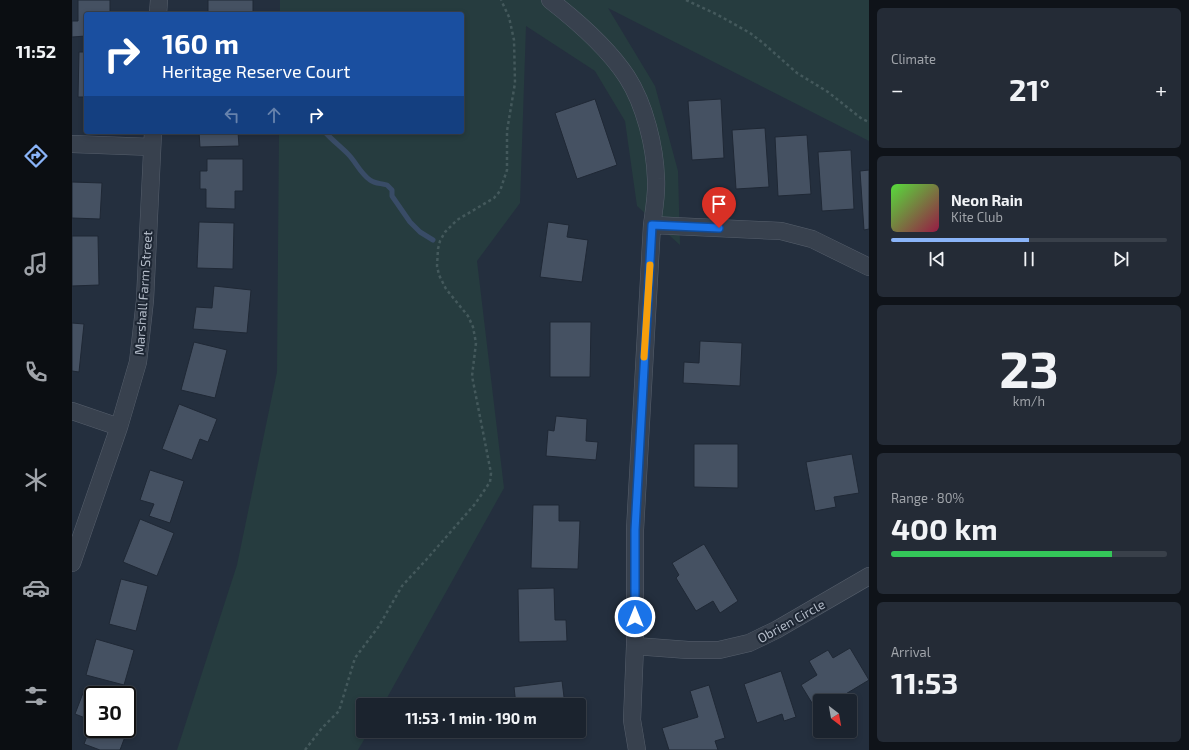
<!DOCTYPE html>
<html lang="en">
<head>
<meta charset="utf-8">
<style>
	:root { --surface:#1b232e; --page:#242b36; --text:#f1f3f6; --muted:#a0a4aa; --line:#39404a; --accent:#8ab4f8 }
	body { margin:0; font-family:"Exo 2",sans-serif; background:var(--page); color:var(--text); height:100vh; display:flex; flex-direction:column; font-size:15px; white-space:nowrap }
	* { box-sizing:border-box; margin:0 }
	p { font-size:13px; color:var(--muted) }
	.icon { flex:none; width:22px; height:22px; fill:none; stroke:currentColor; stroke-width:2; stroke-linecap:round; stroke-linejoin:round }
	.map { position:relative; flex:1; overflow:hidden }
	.drawer { display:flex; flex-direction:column; gap:8px; padding:8px; background:#0f1319; width:320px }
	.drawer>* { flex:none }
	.top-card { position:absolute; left:12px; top:12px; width:380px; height:122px; border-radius:4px; box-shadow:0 2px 6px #0003,0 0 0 1px var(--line); background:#1a4fa0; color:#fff; overflow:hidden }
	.needle { width:26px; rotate:149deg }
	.buttons { position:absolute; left:741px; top:694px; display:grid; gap:8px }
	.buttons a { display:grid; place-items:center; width:44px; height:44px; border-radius:4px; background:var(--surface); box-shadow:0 2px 6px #0003,0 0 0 1px var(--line); font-size:20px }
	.speed { position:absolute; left:12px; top:686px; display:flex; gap:8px; font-size:20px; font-weight:700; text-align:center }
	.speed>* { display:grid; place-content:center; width:52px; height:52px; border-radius:50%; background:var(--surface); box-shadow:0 2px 6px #0003,0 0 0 1px var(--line); line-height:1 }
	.speed .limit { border:2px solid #111; border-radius:6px; background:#fff; color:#111 }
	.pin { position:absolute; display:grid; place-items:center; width:34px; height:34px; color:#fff; margin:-41px -17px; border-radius:50% 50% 50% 0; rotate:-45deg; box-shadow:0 0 4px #0007 }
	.pin .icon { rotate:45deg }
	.me { position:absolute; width:44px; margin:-22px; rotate:0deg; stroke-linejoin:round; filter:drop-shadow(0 0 3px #0008) }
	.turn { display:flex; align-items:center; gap:14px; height:84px; padding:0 12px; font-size:18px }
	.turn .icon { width:52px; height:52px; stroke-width:2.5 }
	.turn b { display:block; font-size:28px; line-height:34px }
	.lanes { display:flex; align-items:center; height:38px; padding:0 12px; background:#0003; justify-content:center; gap:20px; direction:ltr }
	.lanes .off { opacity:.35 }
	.big { font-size:30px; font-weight:700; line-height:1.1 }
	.drawer .tile { flex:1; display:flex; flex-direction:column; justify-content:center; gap:6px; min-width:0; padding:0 14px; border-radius:6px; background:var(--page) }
	.drawer .dial { align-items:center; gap:0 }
	.dial b { font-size:52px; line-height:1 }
	.song { display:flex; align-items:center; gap:12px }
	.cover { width:48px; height:48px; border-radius:6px; background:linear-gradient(135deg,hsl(110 70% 55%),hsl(340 70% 35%)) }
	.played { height:4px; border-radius:2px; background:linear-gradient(90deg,var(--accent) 50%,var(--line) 50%) }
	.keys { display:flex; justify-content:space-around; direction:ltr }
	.heat { display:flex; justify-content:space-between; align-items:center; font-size:22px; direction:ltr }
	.charge { height:6px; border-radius:3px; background:linear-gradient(90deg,#34c759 80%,var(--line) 0) }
	.trip { position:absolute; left:284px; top:698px; width:230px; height:40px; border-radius:4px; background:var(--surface); box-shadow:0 2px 6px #0003,0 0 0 1px var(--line); font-weight:700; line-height:40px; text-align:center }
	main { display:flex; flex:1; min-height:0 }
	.tab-bar { display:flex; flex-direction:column; width:72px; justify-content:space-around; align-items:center; background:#0b0e12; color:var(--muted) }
	.tab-bar .icon { width:28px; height:28px }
	.tab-bar .active { color:var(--accent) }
	.tab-bar b { font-size:18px; color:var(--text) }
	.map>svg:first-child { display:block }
</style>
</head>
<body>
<main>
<nav class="tab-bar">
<b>11:52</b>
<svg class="icon active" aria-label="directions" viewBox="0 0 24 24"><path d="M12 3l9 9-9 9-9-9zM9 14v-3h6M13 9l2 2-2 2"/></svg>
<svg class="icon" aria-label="music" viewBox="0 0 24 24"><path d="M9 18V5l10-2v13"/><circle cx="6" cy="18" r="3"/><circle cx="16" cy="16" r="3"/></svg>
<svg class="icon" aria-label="phone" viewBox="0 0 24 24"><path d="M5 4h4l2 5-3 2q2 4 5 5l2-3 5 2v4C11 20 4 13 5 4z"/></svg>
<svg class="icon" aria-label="climate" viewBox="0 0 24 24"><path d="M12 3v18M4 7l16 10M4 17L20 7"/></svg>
<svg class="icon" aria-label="car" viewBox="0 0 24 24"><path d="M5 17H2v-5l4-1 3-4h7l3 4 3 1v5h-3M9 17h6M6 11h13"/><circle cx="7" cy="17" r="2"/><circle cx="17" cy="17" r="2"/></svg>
<svg class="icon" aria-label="filters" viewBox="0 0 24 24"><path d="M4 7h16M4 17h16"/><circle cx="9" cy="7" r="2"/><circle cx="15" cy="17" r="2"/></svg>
</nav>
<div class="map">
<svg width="797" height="750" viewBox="0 0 797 750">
	<rect width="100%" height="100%" fill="#242f3e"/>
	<path fill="#263c3f" d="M208,0h589v141l-261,-133 47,78 23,85 2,74 -43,-39 -12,-85 -30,-50 -69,-45 -6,177 -43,58 27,227 -121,217h-20v26h6l-11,19h-181l60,-185 40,-193 2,-240h183v-118h-182z"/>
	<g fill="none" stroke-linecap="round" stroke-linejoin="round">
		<path stroke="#394c67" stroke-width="5" d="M253,132c7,8 15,14 23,22 8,8 12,19 22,26 5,4 11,3 17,5l5,5v6l18,26 10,10 13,8"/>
	</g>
	<path fill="#455162" stroke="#1f2835" d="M6,0h32v14h-24v22l-14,1v-16h6z
		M136,0h45v14h-45z
		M7,52h7v45h-8z
		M523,99l22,66 -40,14 -22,-66z
		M649,99l3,59 -32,2 -4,-59z
		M693,128l4,59 -33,2 -4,-59z
		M127,132h39l1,14 -39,1z
		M735,135l4,59 -33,2 -3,-59z
		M779,150l3,59 -32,2 -4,-59z
		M135,159h36v32h-8v18l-29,-1v-19h-6v-18h7z
		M797,170v59l-5,1 -4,-59z
		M0,182l30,1 -2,36 -28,-1z
		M127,222l35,1 -1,46 -36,-1z
		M476,222l21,3 -2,12 21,3 -6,42 -42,-5z
		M0,236h26l1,49 -27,1z
		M142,286l37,4 -4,43 -54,-4 3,-22 16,1z
		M478,322h41l-1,55h-40z
		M0,323l12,1 -5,48 -7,-1z
		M628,341l42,2 -2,43 -57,-3 1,-21 15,1z
		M122,342l33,8 -12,48 -34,-8z
		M107,404l38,15 -9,23 -8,-3 -8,21 -30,-11z
		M484,416l31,3 -1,22 12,1 -2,18 -50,-4 2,-26 6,1z
		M622,444h44v44l-44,-1z
		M780,454l7,39 -25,4 2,10 -21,4 -9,-49z
		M78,470l34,11 -14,42 -21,-7 5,-12 -14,-4z
		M461,505h26v16h21l-2,48 -47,-1z
		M68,519l34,14 -17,43 -34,-14z
		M632,544l34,57 -18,12 -7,-12 -17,10 -20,-33 3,-3 -7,-12z
		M49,579l27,7 -12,45 -27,-7z
		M482,588l1,32h11l1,21 -48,1 -1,-53z
		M24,639l38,11 -10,35 -38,-10z
		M778,648l19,32 -35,21h-5l-3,-6 -14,8 -11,-18 16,-10 -8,-14 19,-11 5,8z
		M709,671l15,46 -12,4 -2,-7 -25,9 -13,-39z
		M490,681l3,24h-49l-2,-18z
		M637,685l16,53 -10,3 3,9h-49l-7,-22 36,-11 -8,-26z
		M11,693l10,4v24l-18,-7z
		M55,710l7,3 -14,37h-20l-16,-6 9,-23v8h34z
		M447,731h41v2l-40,5z"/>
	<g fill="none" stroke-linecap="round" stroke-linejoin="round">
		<g stroke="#565f6c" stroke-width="18">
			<path id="minor" d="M478,0c27,21 58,48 77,77 18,28 28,70 29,102 1,15 -2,31 -4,46l-17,305v116l-3,74 5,30
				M86,14l1,-14
				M0,144l80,3
				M580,225l129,6 31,8 57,28
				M0,411l47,16
				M0,563l47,-136 19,-65 7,-62 8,-168
				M563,646l53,4h31l30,-7 27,-13 93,-54"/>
		</g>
		<path stroke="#44595c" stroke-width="2.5" stroke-dasharray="3 3" stroke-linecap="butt" d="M614,0l32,15 32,18 13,10 34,30 31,19 34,27 7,3
			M233,750l17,-22 17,-17 16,-53 24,-32 23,-40 24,-26 49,-56 15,-22 1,-9 -19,-97 4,-33 -3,-16 -5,-11 -22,-27 -7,-14 -2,-9 1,-17 2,-8 5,-9 12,-12 37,-22 6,-7 7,-21v-39l8,-48 -1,-43 -5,-23 -8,-17"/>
		<use href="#minor" stroke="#38414e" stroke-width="17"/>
	</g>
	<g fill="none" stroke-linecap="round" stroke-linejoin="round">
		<g stroke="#114b97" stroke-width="10">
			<path id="route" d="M563,617v-87l17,-305 67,3"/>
		</g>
		<use href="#route" stroke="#1a73e8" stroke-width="7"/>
		<path stroke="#f59e0b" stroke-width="7" d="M572,357l6,-92"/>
	</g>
	<g text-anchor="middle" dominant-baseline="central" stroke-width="4" stroke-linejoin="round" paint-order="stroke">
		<g font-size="13" fill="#b4bcc9" stroke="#1d2633">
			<text transform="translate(71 293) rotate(-86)">Marshall Farm Street</text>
			<text transform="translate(719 621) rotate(-29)">Obrien Circle</text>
		</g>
	</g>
</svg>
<div class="buttons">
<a><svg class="needle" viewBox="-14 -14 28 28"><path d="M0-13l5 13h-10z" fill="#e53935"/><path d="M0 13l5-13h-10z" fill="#a0a4aa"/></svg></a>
</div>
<div class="speed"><div class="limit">30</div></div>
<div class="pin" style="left:647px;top:228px;background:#d93025"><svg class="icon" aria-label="arrive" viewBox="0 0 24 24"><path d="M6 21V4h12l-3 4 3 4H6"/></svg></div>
<svg class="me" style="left:563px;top:617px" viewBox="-20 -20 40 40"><circle r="17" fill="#1a73e8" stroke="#fff" stroke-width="3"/><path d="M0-11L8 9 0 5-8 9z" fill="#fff"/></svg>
<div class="trip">11:53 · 1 min · 190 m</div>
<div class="top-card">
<div class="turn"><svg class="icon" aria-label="right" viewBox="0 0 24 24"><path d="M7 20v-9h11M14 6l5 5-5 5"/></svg><div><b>160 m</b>Heritage Reserve Court</div></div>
<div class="lanes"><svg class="icon off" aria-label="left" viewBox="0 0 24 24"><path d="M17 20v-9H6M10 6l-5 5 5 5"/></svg><svg class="icon off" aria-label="ahead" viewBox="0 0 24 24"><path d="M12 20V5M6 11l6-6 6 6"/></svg><svg class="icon" aria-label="right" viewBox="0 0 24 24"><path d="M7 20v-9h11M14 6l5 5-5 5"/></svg></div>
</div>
</div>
<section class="drawer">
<div class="tile"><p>Climate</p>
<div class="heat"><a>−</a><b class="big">21°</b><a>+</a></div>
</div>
<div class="tile">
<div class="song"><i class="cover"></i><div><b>Neon Rain</b><p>Kite Club</p></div></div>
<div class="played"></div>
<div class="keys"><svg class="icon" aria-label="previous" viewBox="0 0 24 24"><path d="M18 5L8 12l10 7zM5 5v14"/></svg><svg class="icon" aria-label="pause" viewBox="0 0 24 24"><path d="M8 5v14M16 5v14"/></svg><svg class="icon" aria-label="next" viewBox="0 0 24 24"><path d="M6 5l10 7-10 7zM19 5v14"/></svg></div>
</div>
<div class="tile dial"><b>23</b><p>km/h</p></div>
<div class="tile"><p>Range · 80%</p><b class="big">400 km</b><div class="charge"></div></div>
<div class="tile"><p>Arrival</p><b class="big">11:53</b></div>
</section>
</main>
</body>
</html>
